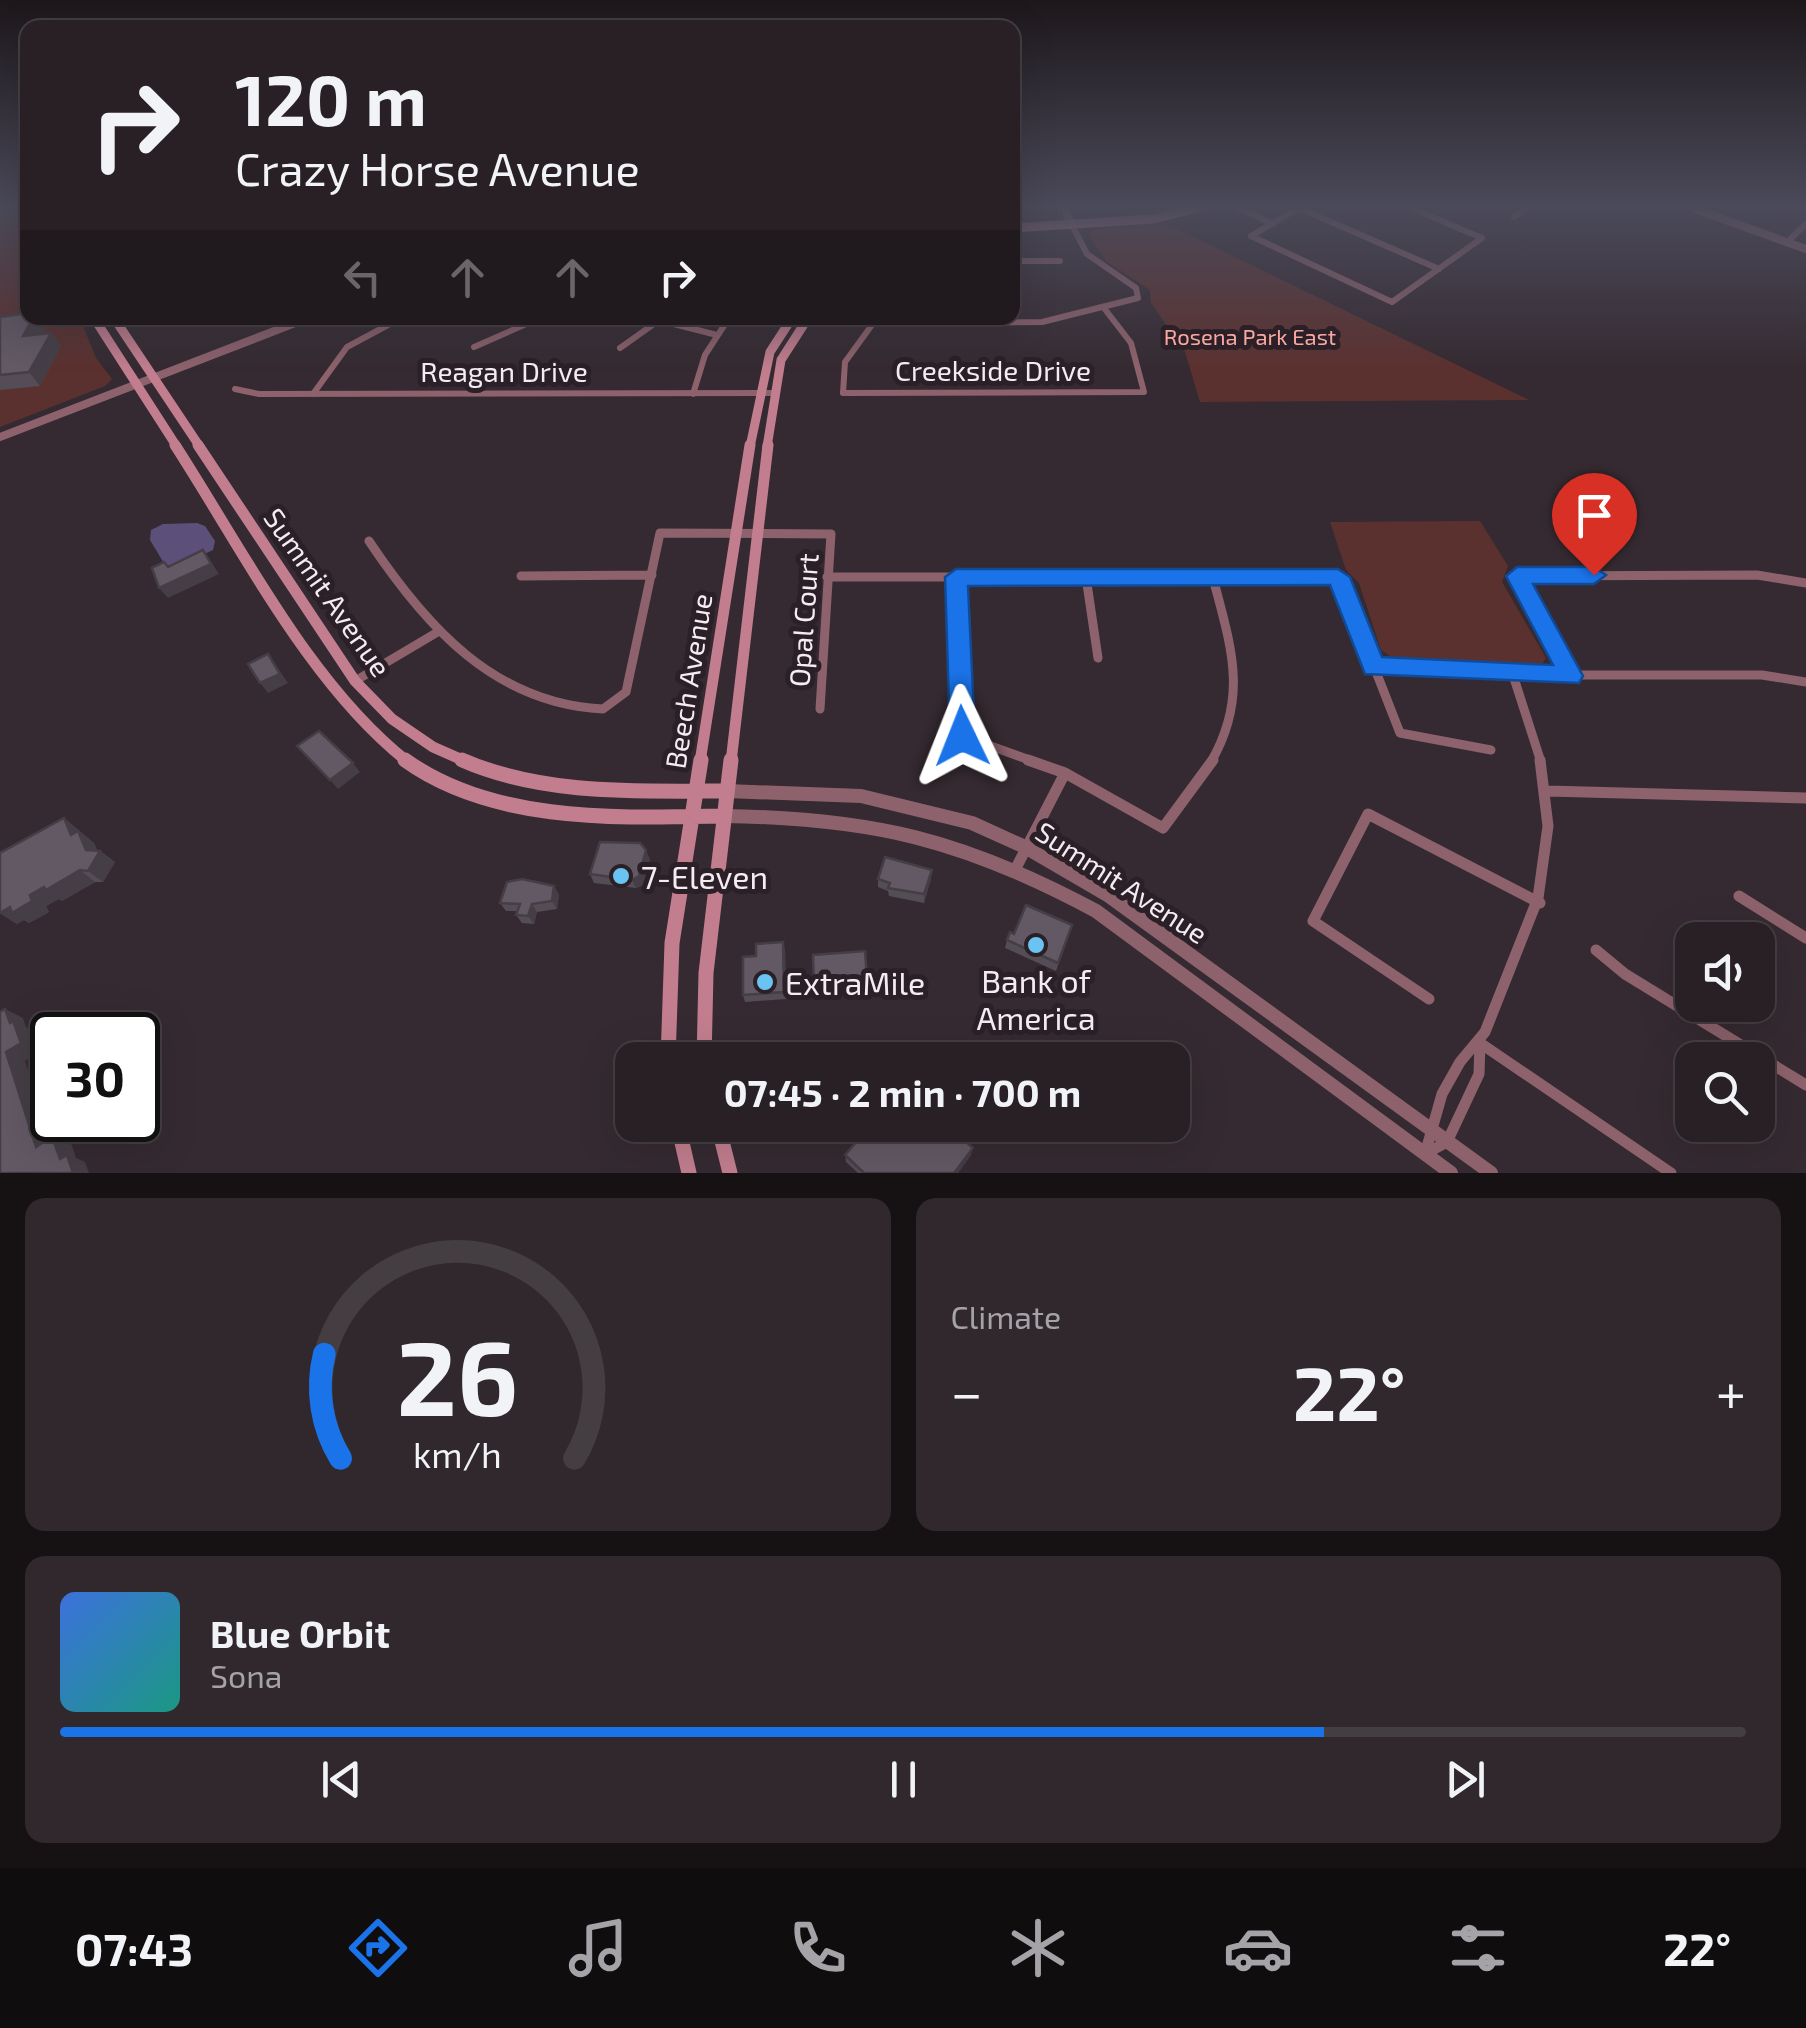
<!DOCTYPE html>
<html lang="en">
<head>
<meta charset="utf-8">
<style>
	:root { --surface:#282025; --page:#30282d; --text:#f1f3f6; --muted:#a5a3a7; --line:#443e42; --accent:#1a73e8 }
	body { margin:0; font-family:"Exo 2",sans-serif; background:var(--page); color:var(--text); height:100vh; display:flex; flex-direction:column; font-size:38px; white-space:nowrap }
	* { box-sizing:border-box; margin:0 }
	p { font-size:32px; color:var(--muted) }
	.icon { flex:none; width:55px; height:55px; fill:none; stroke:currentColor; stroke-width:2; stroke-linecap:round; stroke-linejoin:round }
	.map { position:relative; height:1173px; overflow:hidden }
	.details { display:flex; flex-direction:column; gap:25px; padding:25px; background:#161214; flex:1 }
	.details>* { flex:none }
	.banner { position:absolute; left:20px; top:20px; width:1000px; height:305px; border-radius:20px; box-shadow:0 10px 40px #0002,0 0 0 2px var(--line); background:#282025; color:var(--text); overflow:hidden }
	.fabs { position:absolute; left:1675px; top:922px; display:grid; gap:20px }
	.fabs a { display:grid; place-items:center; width:100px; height:100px; border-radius:20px; background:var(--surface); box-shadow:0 10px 40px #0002,0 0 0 2px var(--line); font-size:50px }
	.speed { position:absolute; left:30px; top:1012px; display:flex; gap:20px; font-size:50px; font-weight:700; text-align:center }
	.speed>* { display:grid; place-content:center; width:130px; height:130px; border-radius:50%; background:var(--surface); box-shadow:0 10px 40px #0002,0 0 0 2px var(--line); line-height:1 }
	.speed .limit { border:5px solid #111; border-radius:15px; background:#fff; color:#111 }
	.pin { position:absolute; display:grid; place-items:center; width:85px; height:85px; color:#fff; margin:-102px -42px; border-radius:50% 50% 50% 0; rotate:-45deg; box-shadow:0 0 10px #0007 }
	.pin .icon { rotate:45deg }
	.me { position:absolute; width:110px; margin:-55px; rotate:358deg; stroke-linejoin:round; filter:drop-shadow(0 0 8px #0008) }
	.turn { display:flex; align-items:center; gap:35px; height:210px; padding:0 50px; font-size:45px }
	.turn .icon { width:130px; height:130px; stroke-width:2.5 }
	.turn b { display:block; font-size:70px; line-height:85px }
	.lanes { display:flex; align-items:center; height:95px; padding:0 50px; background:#0003; justify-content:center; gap:50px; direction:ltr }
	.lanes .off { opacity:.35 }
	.big { font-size:75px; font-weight:700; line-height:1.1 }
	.details .card { flex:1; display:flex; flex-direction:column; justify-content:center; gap:15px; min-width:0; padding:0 35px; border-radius:20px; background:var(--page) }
	.details .dial { align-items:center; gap:0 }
	.dial svg { height:260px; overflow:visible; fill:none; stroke:var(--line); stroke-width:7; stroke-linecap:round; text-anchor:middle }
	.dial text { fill:var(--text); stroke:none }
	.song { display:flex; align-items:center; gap:30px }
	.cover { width:120px; height:120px; border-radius:15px; background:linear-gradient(135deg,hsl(220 70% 55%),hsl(170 70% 35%)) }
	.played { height:10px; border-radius:5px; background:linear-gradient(90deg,var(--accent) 75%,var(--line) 75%) }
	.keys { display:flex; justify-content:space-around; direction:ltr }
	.heat { display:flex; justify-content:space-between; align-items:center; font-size:55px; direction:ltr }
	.details .tiles { flex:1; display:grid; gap:25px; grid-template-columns:1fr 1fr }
	.card:last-child { grid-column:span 2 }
	.trip { position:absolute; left:615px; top:1042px; width:575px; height:100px; border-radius:20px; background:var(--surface); box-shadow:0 10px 40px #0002,0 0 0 2px var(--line); font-weight:700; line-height:100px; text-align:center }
	.dock { display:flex; height:160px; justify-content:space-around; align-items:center; background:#100d0f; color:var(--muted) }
	.dock .icon { width:70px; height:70px }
	.dock .on { color:var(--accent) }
	.dock b { font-size:45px; color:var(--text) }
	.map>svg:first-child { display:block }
</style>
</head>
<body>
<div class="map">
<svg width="1806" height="1173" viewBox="0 0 1806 1173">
	<rect width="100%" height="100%" fill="#352a31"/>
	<path fill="#5b312f" d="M11,206l16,28 1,84h52l16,40 16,21 -7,7 -105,41v-220z
		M1165,223l364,177 -329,2 -15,-50 -34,-49 -1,-13 -43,-28 -19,-28 8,-5z
		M1480,521l28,45 -6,16 44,76 -5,8 -148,-8 -12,-8 -22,-67 -13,-13 -16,-48z"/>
	<path fill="#5c4f79" d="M197,523l8,3 10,15 -2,9 -35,16 -13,-1 -15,-25 1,-10 12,-6z"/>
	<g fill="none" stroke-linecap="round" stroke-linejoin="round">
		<path stroke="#8d626c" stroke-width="6" d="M1232,205l41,19
			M1404,205l78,33
			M1514,217l16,-12
			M1251,236l141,66 90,-64
			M1251,236l48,-28 140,61
			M1787,242l19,-18
			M1012,261h48
			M650,318l67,17
			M877,318l-32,44 -2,31 301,-1 -13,-49 -27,-35
			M949,323l93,-1 96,-24 -2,-10 -49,-34 -15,-29
			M474,347l66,-29
			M620,348l38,-27
			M235,389l24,5 515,-1
			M313,394l34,-47 54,-29
			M693,394l12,-39 24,-37"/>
		<path stroke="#8d626c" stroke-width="9" d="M369,541c56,84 125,163 234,168l23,-17 34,-159 171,1 -11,175
			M521,576l131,-1
			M827,577h512l61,156 91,17
			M956,577l7,159 72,26
			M1086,577l12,81
			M1373,667l140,8h249l44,7
			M1513,675l28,87
			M1571,676l-54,-100 240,-1 49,8
			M355,681l81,-48
			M1211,762c38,-66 20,-115 2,-184"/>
		<path stroke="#8d626c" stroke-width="11" d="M1028,760l37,13 98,55 50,-68
			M1548,791l258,7
			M1016,868l49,-95
			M1739,896l67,42
			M1596,950l29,24 181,111
			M1429,999l-116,-78 55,-107 172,89
			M1480,1043l191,130
			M1425,1154l17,-60 18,-32 25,-30 53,-134 10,-72 -8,-66
			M1425,1154l22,-12 32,-68 1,-31"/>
		<path stroke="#8d626c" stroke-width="8" d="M1063,205l9,20
			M1684,205l122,44
			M0,437l308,-119"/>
		<path stroke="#8d626c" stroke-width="14" d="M727,791l134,5 111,27 53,24 84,49 382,277
			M724,816c149,2 240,24 372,95l355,262"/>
		<path stroke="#c27e8f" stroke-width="9" d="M23,205l5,7
			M1012,228l141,-9 57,-14
			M94,318l83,129
			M114,318l86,129
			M750,447l20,-95 22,-34
			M767,447l14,-87 27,-42"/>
		<path stroke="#c27e8f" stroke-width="11" d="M175,445c68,105 135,240 233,317
			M198,445l157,236 37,38 41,28 34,15
			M700,762l50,-317
			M731,762l37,-317"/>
		<path stroke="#c27e8f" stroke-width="15" d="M405,760c89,64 215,58 319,56
			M462,760c82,36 177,31 265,31
			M668,1060l4,-117 29,-183
			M704,1060l2,-87 25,-213
			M678,1125l11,48
			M718,1125l12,48"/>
	</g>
	<path fill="#544d56" d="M0,317l47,8 -5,9 9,-1 10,13 -21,40 -40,4z
		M64,818l30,25 3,7 3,1 15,11 -12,20h-8l-33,19 -3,-2 -13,7 3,6 -20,11 -5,-3 -7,4 -17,-11z
		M650,859l-7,26 -7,3 -42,-5 -4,-9z
		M878,879h53l-7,24 -35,-7 -1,-5 -10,-4z
		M559,894l-2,15 -20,3 -3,12 -12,-1 -6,-8 1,-4h-11l-6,-8z
		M1072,925l-16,46 -51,-23 2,-8 7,-6z
		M785,949l1,50 -41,3 -2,-7 13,-39z
		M865,951l2,30 -53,4 -1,-30z
		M771,1125h33l-16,18z
		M875,1133l71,2 25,20 -13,18h-100l-12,-11 -1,-7z"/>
	<path fill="#453e46" d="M33,318h8l6,7 -14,24 -10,-13z
		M51,333l10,13 -21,40 -11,-14z
		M203,550l16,24 -51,24 -9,-10z
		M268,654l20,29 -20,10 -8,-10z
		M353,763l7,9 -22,17 -8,-9z
		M64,818l30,25 4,11 2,-3 15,11 -12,20 -15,-11 -2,-21 -15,-15z
		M646,850l4,9 -7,26 -7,3 -4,-8z
		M80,870l15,12 -33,19 -3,-2 -13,7 3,6 -20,11 -5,-3 -7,4 -17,-11 44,-26z
		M932,870l-1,9 -7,24v-9z
		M554,886l5,8 -2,15 -5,-8z
		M532,904l5,8 -3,12 -6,-8z
		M783,942l2,7 1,50 -2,-7z
		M5,1009l18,9 3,9 5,3 8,22 -14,9 30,93 -19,-7 -30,-95 4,-29z
		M798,1125h6l-16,18 -2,-5z
		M52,1136l19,7 5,15 9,4 4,11h-16l-13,-14z
		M973,1148l-2,7 -13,18h-4z"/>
	<path fill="#625964" stroke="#453e46" stroke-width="2.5" d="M28,313v5h5l-10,18 28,-3 -22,39 -29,3v-58z
		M203,550l8,14 -52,24 -7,-20 12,-6 4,5z
		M268,654l12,20 -20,9 -12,-19z
		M319,731l34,32 -23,17 -33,-34z
		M64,818l7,17 7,-4 8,19 14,1 -12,20 -8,-1 -34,20 -2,-3 -14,8 2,6 -20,12 -2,-6 -10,6v-60z
		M600,842l40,1 6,7 -7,26 -7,4 -42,-6z
		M885,857l47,13 -8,24 -36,-6 2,-5 -12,-4z
		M522,879l32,7 -2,15 -20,3 -4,12 -12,-1 4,-11 -20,-1 7,-21z
		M1026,905l46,20 -14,38 -51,-23 3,-8 4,2z
		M783,942l1,50 -41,3v-38l13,-1v-12z
		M865,951l2,27 -53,5 -1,-28z
		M5,1009l5,14 3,-2 8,22 -15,9 30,95 16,-11 8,23 7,-4 6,18h-73v-161z
		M774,1125h24l-12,13z
		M882,1125h53l11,10 5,-7 22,20 -19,25h-90l-19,-18 24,-28 6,6z"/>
	<linearGradient id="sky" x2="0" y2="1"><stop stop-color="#1d171b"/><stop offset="0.56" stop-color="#4b4a5a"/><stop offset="1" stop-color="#4b4a5a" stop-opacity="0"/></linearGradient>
	<rect width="1806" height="369" fill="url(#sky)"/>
	<path fill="#1a73e8" stroke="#114b97" stroke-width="2.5" d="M1517,567h77l12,8 -12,9h-61l50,92 -4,7 -214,-9 -35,-89 -362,1 7,150 -13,11 -12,-11 -5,-159 11,-8h382l12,8 32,80 171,8 -47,-89z"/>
	<g fill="#6ac3f1" stroke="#2b2027" stroke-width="4">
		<circle cx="621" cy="876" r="10"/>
		<circle cx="1036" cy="945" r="10"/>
		<circle cx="765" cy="982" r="10"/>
	</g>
	<g text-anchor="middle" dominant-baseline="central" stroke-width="10" stroke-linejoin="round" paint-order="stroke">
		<g font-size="22" fill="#f9a7a1" stroke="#2b2027">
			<text x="1250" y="336">Rosena Park East</text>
		</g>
		<g font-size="28" fill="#f4ecf1" stroke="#2b2027">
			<text x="993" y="370">Creekside Drive</text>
			<text x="504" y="371">Reagan Drive</text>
			<text transform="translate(328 592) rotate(55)">Summit Avenue</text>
			<text transform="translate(803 620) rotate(-86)">Opal Court</text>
			<text transform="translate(688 681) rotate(-81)">Beech Avenue</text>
			<text transform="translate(1122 882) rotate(33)">Summit Avenue</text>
		</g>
		<g font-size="32" fill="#f4ecf1" stroke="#2b2027" text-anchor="start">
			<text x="641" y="876">7-Eleven</text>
			<text x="1036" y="980" text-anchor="middle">Bank of<tspan x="1036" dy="37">America</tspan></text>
			<text x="785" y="982">ExtraMile</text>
		</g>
	</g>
</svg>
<div class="fabs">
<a><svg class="icon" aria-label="sound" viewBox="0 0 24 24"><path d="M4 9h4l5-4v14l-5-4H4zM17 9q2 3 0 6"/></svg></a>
<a><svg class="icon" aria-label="search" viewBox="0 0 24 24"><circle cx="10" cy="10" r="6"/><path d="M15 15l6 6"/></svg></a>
</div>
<div class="speed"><div class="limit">30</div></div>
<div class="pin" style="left:1594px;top:575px;background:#d93025"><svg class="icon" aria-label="arrive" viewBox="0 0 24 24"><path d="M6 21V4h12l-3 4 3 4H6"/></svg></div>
<svg class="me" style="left:962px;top:736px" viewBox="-20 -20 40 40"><path d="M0-17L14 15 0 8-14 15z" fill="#1a73e8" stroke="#fff" stroke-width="4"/></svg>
<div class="trip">07:45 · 2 min · 700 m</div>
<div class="banner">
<div class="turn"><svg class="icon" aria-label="right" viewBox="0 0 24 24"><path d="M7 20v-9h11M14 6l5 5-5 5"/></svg><div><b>120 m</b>Crazy Horse Avenue</div></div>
<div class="lanes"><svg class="icon off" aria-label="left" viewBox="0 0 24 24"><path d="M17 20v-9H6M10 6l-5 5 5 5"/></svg><svg class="icon off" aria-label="ahead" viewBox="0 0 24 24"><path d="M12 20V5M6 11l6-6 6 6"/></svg><svg class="icon off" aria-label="ahead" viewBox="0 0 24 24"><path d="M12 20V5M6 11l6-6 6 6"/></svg><svg class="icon" aria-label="right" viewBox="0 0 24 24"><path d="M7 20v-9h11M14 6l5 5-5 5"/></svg></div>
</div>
</div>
<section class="details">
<div class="tiles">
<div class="card dial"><svg viewBox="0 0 100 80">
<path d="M14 69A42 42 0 1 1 86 69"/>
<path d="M14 69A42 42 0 0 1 9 37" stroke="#1a73e8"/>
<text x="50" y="56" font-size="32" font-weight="700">26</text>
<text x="50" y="72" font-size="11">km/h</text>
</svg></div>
<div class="card"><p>Climate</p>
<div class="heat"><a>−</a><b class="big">22°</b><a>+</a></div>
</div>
<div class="card">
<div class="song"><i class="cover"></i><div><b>Blue Orbit</b><p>Sona</p></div></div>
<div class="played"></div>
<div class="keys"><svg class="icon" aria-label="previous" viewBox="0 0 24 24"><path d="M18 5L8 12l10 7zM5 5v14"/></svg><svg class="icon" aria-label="pause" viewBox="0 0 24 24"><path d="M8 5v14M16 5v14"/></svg><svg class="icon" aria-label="next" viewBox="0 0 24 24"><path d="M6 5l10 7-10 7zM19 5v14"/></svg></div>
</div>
</div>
</section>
<nav class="dock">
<b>07:43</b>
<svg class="icon on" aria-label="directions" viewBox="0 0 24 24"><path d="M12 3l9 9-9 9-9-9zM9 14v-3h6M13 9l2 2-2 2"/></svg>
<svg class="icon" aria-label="music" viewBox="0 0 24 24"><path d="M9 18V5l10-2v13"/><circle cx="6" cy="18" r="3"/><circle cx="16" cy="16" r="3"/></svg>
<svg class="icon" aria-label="phone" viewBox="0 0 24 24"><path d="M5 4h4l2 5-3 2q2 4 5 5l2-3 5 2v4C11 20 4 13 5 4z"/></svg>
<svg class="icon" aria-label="climate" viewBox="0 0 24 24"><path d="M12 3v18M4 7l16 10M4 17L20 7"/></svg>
<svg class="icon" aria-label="car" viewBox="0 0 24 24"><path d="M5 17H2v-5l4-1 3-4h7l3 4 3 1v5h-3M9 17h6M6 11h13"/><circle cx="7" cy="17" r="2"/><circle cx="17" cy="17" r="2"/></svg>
<svg class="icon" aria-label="filters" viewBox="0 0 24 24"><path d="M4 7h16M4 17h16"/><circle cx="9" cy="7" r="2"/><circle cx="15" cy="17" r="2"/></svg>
<b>22°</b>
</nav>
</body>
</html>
